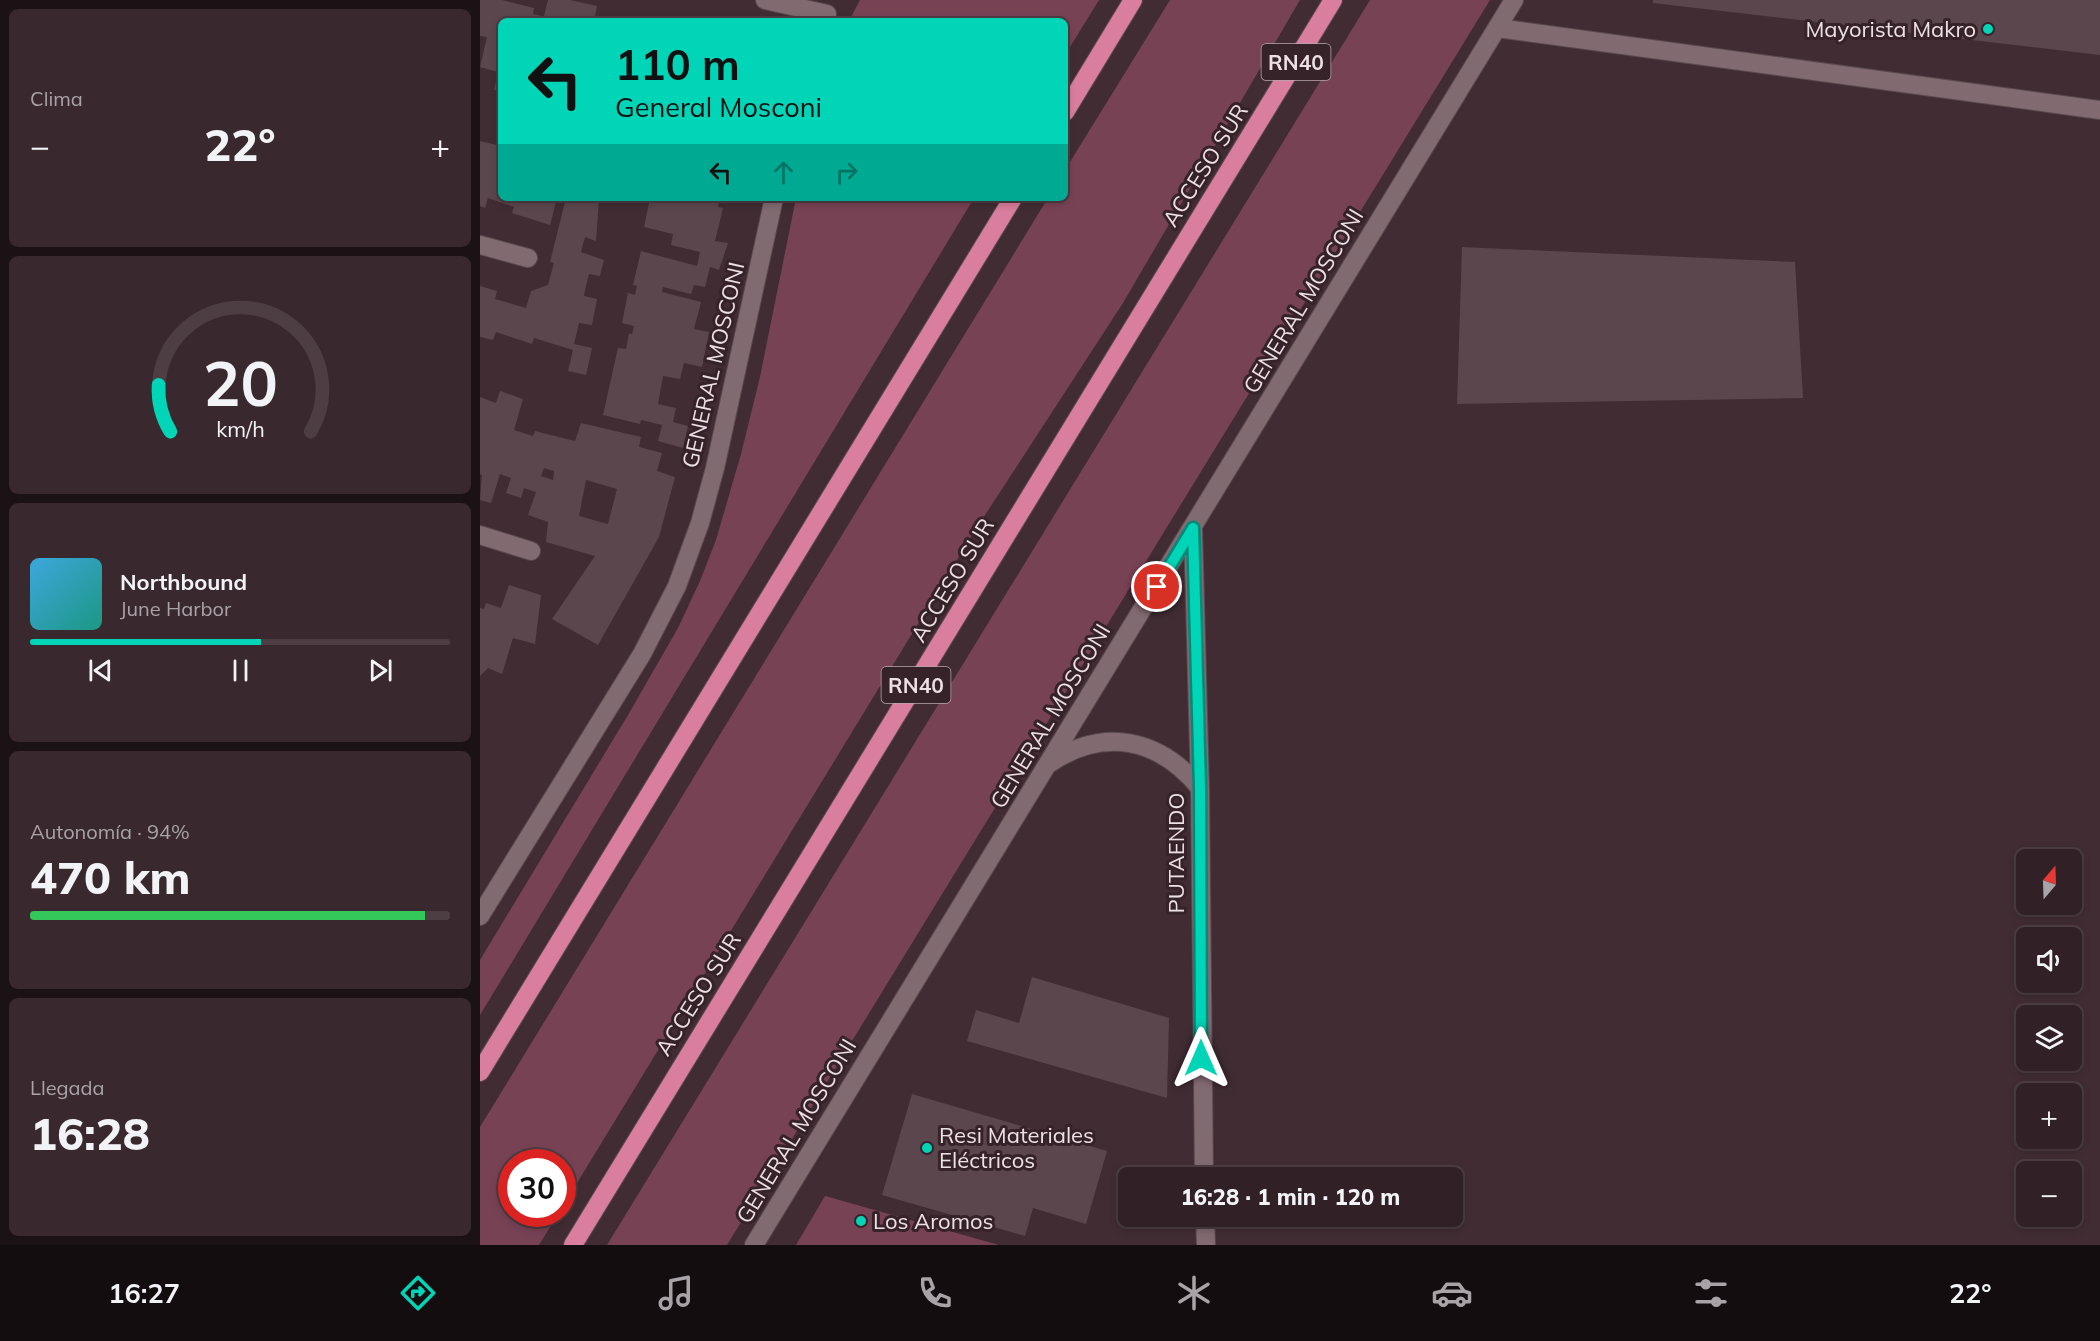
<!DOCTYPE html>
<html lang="es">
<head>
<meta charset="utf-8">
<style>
	:root { --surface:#312126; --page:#39292e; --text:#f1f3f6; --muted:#a8a3a7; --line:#4c3e43; --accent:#00d5b7 }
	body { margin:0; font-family:Mulish,sans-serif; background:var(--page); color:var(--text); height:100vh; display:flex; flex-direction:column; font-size:22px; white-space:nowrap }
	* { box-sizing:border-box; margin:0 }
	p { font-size:20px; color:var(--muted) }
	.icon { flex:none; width:33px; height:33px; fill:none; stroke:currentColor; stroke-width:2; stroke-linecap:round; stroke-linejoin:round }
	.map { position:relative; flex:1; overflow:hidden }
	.drawer { display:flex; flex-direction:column; gap:9px; padding:9px; background:#1b1215; width:480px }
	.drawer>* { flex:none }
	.top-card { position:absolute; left:18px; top:18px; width:570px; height:183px; border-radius:9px; box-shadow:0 3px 9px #0003,0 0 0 2px var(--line); background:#00d5b7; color:#111; overflow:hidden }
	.needle { width:39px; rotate:19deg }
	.controls { position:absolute; left:1536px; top:849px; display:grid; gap:12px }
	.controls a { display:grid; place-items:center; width:66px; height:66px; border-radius:9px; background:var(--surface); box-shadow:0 3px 9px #0003,0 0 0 2px var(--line); font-size:30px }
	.speed { position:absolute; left:18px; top:1149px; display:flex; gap:12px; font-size:30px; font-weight:700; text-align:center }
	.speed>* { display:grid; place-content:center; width:78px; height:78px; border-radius:50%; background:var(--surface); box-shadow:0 3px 9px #0003,0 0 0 2px var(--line); line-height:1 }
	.speed .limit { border:9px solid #d22; background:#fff; color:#111 }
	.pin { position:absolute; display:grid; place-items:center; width:51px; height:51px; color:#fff; margin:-26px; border:3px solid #fff; border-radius:50%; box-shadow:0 2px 6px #0007 }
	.me { position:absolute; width:66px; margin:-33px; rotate:0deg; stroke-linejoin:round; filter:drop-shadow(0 0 4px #0008) }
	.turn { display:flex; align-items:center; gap:21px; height:126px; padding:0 18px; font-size:27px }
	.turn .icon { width:78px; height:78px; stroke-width:2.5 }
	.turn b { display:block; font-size:42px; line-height:51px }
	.lanes { display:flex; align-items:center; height:57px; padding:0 18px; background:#0003; justify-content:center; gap:30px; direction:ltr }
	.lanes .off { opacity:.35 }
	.big { font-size:45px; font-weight:800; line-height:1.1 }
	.drawer .widget { flex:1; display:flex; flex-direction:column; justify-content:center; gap:9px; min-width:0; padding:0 21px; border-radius:9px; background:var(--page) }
	.drawer .dial { align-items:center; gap:0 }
	.dial svg { height:156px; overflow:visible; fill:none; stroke:var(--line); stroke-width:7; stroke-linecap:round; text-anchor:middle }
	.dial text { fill:var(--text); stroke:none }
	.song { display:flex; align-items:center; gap:18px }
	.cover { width:72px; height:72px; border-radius:9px; background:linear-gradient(135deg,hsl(200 70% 55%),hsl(170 70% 35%)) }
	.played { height:6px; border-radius:3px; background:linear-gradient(90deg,var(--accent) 55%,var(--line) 55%) }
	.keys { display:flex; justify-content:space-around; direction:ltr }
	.heat { display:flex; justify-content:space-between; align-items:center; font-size:33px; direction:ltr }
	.charge { height:9px; border-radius:4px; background:linear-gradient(90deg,#34c759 94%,var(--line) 0) }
	.trip { position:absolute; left:638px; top:1167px; width:345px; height:60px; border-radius:9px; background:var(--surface); box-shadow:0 3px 9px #0003,0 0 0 2px var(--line); font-weight:800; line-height:60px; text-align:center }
	.menu { display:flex; height:96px; justify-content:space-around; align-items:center; background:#140d0f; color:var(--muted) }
	.menu .icon { width:42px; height:42px }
	.menu .current { color:var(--accent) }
	.menu b { font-size:27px; color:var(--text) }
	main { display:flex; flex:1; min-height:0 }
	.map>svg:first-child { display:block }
</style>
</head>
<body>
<main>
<section class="drawer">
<div class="widget"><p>Clima</p>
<div class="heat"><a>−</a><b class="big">22°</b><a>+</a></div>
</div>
<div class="widget dial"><svg viewBox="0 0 100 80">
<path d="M14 69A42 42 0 1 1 86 69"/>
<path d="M14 69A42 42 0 0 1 8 45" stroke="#00d5b7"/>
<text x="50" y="56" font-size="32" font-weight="700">20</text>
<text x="50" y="72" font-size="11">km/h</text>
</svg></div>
<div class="widget">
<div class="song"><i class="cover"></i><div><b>Northbound</b><p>June Harbor</p></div></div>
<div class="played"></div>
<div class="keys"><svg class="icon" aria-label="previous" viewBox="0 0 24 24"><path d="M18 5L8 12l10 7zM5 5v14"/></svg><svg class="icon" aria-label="pause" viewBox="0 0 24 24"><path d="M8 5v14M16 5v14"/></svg><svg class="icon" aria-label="next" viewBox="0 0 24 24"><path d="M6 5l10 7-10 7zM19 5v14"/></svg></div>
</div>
<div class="widget"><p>Autonomía · 94%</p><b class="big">470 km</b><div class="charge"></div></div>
<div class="widget"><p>Llegada</p><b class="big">16:28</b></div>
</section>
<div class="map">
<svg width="1620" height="1245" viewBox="0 0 1620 1245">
	<rect width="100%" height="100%" fill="#412c33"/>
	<path fill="#784255" d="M380,0h239l-34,55v-34h-216z
		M690,0h130l-177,303 -149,229 -411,674 -1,-44h-50v52h46l-19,31h-59v-118l568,-929h17v-28z
		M890,0h120l-763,1245h-120z
		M316,198h178l-494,817v-55l148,-245 50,-87 22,-47 16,-41 25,-86 19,-77z
		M345,1196l174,49h-203z"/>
	<path fill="#5c464d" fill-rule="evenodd" d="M0,0h22l32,8 -1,6 9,2h2l4,-16h22l27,6 -3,15h-93v71l-7,-2 4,-18 -18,-5 7,-30 -7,-1z
		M1173,0h447v55l-447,-52z
		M0,141l21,5 -3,13 3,1v38h56l-7,27 -38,-12 2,-6 -26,-9 -3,10 -5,-2z
		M86,198h33l-3,43 -11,-4 -4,15 23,8 -4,16 -11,-2 -4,16 -1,6 13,3 -5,26 -13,-2 -5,21 18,4 -6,27 -18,-4 5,-21 -39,-12 -2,6 -36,-12 -3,8 -13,-3v-51l17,5 -2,8 31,9 5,-17 17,-6 6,-22 -4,-1z
		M170,198h70l-2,9 5,1 -8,33 13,2 -9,27 -9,-3 -5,20 -11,-2 -3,9 -28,-7 -1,5 39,10 -7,27 15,3 -7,35 -18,-4 -4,16 -17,-3 -5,28 18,4 -3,14 15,4 -5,22 -25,-7 4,-16 -21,-5 -1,4 -37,-9 15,-67 8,1 3,-15h3l2,-8 -12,-3 6,-30 7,2 2,-9 -4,-1 8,-34 56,15 3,-14 -29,-7 2,-11 -29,-7z
		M982,247l333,15 8,136 -346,6z
		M20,391l23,8 -9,31 19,6 2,-5 40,10 6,-18 60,14 -2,10 23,6 -5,18 18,6 -16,60 -61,108 -46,-26 43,-63 -49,-14 2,-20 -20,-7 8,-23 -12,-4 -3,10 -15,-5 5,-15 -11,-4 -9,29 -11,-3 2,-25 -2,-1v-77l16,6zM64,468l10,3 -1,9 -12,-4zM106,480l31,9 -9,35 -29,-8z
		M29,585l32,10 -6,49 -22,-6 -11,36 -14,-6 -8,8v-68l4,1 2,-6 15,5z
		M552,977l137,41 -2,80 -200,-57 9,-31 43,13z
		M432,1094l195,57 -21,73 -53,-16 -8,28 -143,-41z"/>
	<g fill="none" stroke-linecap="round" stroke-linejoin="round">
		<g stroke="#5a494f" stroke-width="20">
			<path id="minor" d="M285,0l62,14
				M1017,28l603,82
				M0,245l48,13
				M713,528l7,260 4,390
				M0,535l51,16
				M570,763c54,-36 109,-25 150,25
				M0,916l162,-262 35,-68 23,-63 15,-55 59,-270
				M725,1216l1,29
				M274,1245l760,-1245"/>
		</g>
		<g stroke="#5a494f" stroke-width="20">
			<path id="highway" d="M585,112l68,-112
				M0,1072l533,-874
				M93,1245l760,-1245"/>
		</g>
		<use href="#minor" stroke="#826a71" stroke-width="18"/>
		<use href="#highway" stroke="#d97e9e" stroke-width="18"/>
	</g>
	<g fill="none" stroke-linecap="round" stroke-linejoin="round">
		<g stroke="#008a77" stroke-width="15">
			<path id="route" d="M677,587l36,-59 7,260 1,270"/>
		</g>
		<use href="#route" stroke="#00d5b7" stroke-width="10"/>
	</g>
	<g fill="#00d5b7" stroke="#362229" stroke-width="2">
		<circle cx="1508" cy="29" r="6"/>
		<circle cx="447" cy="1148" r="6"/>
		<circle cx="381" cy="1221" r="6"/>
	</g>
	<g text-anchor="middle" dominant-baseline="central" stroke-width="6" stroke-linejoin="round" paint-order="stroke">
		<g fill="#362229" stroke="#b6a7ac" stroke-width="1.5">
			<rect x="781.5" y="44" width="69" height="36" rx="4.5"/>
			<rect x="401.5" y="667" width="69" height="36" rx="4.5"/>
		</g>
		<g font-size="21" font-weight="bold" fill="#ede0e4">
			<text x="816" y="62">RN40</text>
			<text x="436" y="685">RN40</text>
		</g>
		<g font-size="22" fill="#ede0e4" stroke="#362229" text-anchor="start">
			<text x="1496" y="29" text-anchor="end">Mayorista Makro</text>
			<text x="459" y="1135">Resi Materiales<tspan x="459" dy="25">Eléctricos</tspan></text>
			<text x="393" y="1221">Los Aromos</text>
		</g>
		<g font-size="22" fill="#ede0e4" stroke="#362229">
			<text transform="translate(725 165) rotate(-58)">ACCESO SUR</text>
			<text transform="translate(823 301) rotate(-59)">GENERAL MOSCONI</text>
			<text transform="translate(233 365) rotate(-77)">GENERAL MOSCONI</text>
			<text transform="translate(472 580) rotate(-59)">ACCESO SUR</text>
			<text transform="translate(570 716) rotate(-59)">GENERAL MOSCONI</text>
			<text transform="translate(696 853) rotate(-90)">PUTAENDO</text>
			<text transform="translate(218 994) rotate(-58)">ACCESO SUR</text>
			<text transform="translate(316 1131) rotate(-59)">GENERAL MOSCONI</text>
		</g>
	</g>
</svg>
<div class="controls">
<a><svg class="needle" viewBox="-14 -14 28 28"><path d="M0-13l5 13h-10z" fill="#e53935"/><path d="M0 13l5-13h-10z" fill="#a8a3a7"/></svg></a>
<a><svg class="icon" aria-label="sound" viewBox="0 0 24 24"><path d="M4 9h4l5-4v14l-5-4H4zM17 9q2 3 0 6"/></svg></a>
<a><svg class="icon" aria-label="layers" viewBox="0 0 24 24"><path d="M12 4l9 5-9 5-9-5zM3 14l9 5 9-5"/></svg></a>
<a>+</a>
<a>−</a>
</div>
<div class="speed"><div class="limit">30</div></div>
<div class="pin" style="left:677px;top:587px;background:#d93025"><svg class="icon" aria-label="arrive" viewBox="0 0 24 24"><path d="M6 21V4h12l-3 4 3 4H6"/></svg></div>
<svg class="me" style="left:721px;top:1058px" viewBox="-20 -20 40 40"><path d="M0-17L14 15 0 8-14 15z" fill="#00d5b7" stroke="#fff" stroke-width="4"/></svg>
<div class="trip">16:28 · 1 min · 120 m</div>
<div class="top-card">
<div class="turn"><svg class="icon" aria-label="left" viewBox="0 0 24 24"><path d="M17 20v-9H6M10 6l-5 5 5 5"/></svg><div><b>110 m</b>General Mosconi</div></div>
<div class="lanes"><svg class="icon" aria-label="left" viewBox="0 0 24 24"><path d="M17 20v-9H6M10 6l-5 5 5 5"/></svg><svg class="icon off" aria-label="ahead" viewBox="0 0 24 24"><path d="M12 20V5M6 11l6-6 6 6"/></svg><svg class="icon off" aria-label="right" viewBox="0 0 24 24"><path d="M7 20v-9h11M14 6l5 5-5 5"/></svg></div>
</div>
</div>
</main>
<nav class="menu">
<b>16:27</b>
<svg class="icon current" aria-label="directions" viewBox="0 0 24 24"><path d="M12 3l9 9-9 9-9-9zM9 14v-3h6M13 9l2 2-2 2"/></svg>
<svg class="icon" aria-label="music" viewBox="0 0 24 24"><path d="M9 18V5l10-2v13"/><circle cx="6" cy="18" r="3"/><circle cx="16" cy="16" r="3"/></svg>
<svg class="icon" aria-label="phone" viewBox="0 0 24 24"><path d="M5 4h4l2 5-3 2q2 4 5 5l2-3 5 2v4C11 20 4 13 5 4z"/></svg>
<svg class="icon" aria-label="climate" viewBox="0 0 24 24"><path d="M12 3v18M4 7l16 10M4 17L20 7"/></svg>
<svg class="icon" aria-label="car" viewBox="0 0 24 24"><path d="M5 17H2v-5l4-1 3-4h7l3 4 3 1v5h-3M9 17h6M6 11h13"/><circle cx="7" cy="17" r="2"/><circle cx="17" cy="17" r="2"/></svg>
<svg class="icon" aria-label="filters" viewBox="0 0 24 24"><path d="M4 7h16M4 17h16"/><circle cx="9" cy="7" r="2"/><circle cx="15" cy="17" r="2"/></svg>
<b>22°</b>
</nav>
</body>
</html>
